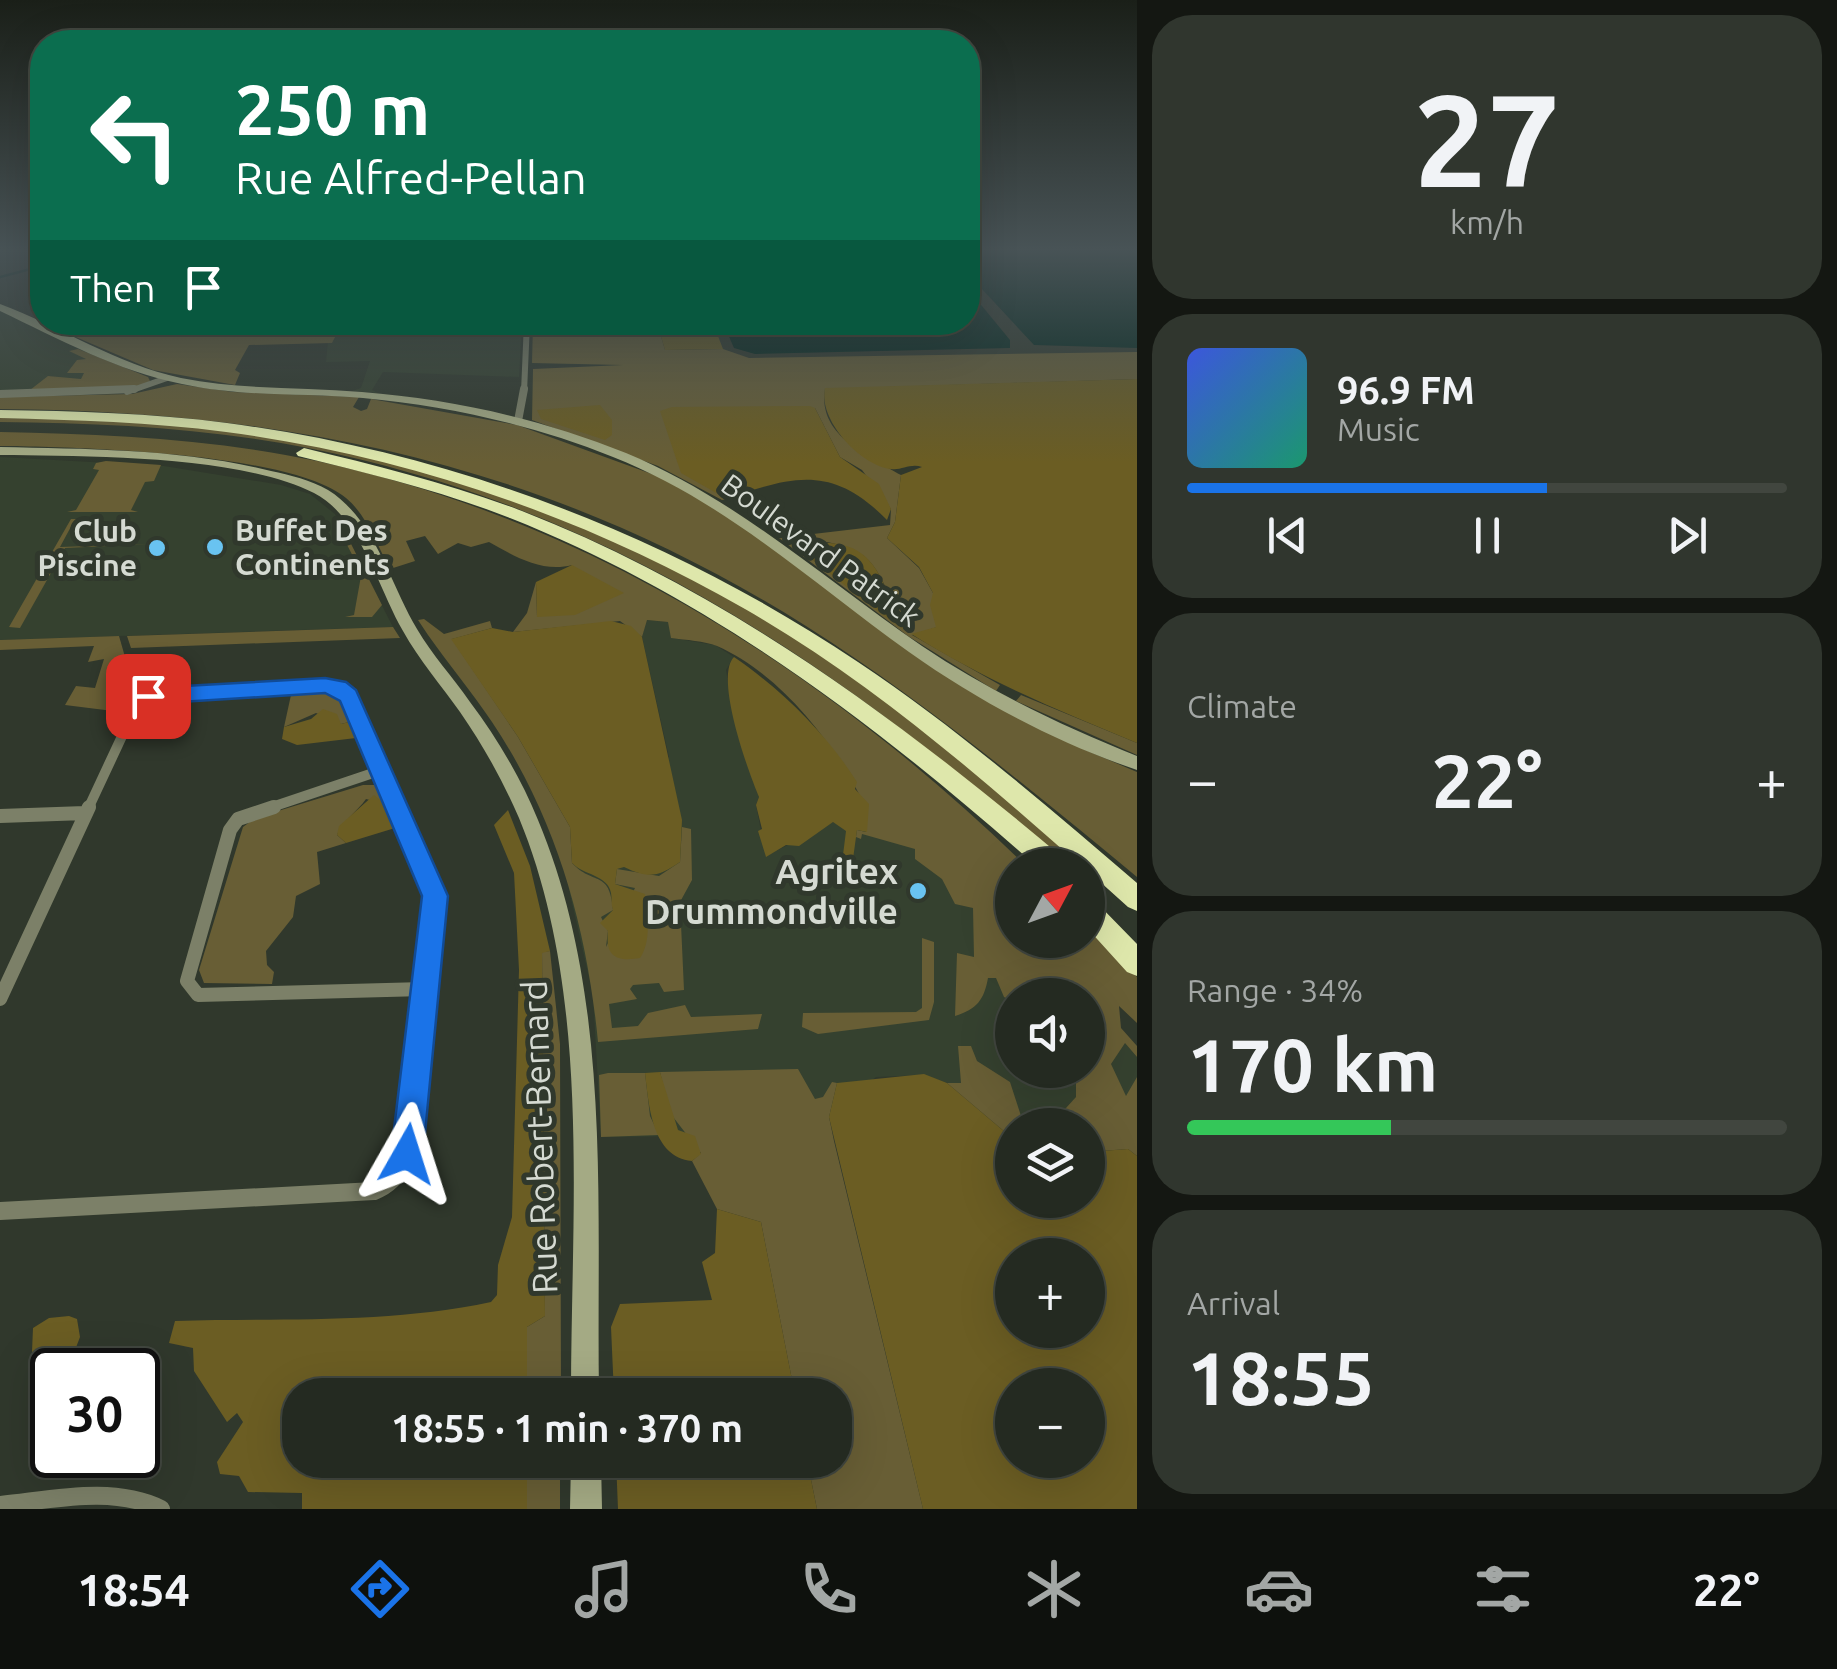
<!DOCTYPE html>
<html lang="en">
<head>
<meta charset="utf-8">
<style>
	:root { --surface:#242a21; --page:#30362e; --text:#f1f3f6; --muted:#a3a7a5; --line:#41463f; --accent:#1a73e8 }
	body { margin:0; font-family:Ubuntu,sans-serif; background:var(--page); color:var(--text); height:100vh; display:flex; flex-direction:column; font-size:38px; white-space:nowrap }
	* { box-sizing:border-box; margin:0 }
	p { font-size:32px; color:var(--muted) }
	.icon { flex:none; width:55px; height:55px; fill:none; stroke:currentColor; stroke-width:2; stroke-linecap:round; stroke-linejoin:round }
	.map { position:relative; flex:1; overflow:hidden }
	.panel { display:flex; flex-direction:column; gap:15px; padding:15px; background:#141712; width:700px }
	.panel>* { flex:none }
	.top-card { position:absolute; left:30px; top:30px; width:950px; height:305px; border-radius:40px; box-shadow:0 10px 40px #0002,0 0 0 2px var(--line); background:#0b6e4f; color:#fff; overflow:hidden }
	.needle { width:65px; rotate:49deg }
	.tools { position:absolute; left:995px; top:848px; display:grid; gap:20px }
	.tools a { display:grid; place-items:center; width:110px; height:110px; border-radius:50%; background:var(--surface); box-shadow:0 10px 40px #0002,0 0 0 2px var(--line); font-size:50px }
	.speed { position:absolute; left:30px; top:1348px; display:flex; gap:20px; font-size:50px; font-weight:700; text-align:center }
	.speed>* { display:grid; place-content:center; width:130px; height:130px; border-radius:50%; background:var(--surface); box-shadow:0 10px 40px #0002,0 0 0 2px var(--line); line-height:1 }
	.speed .limit { border:5px solid #111; border-radius:15px; background:#fff; color:#111 }
	.pin { position:absolute; display:grid; place-items:center; width:85px; height:85px; color:#fff; margin:-42px; border-radius:20px; box-shadow:0 5px 15px #0006 }
	.me { position:absolute; width:110px; margin:-55px; rotate:6deg; stroke-linejoin:round; filter:drop-shadow(0 0 8px #0008) }
	.turn { display:flex; align-items:center; gap:35px; height:210px; padding:0 40px; font-size:45px }
	.turn .icon { width:130px; height:130px; stroke-width:2.5 }
	.turn b { display:block; font-size:70px; line-height:85px }
	.then { display:flex; align-items:center; height:95px; padding:0 40px; background:#0003; gap:20px; font-size:38px }
	.big { font-size:75px; font-weight:700; line-height:1.1 }
	.panel .widget { flex:1; display:flex; flex-direction:column; justify-content:center; gap:15px; min-width:0; padding:0 35px; border-radius:40px; background:var(--page) }
	.panel .dial { align-items:center; gap:0 }
	.dial b { font-size:130px; line-height:1 }
	.song { display:flex; align-items:center; gap:30px }
	.cover { width:120px; height:120px; border-radius:15px; background:linear-gradient(135deg,hsl(230 70% 55%),hsl(160 70% 35%)) }
	.played { height:10px; border-radius:5px; background:linear-gradient(90deg,var(--accent) 60%,var(--line) 60%) }
	.keys { display:flex; justify-content:space-around; direction:ltr }
	.heat { display:flex; justify-content:space-between; align-items:center; font-size:55px; direction:ltr }
	.charge { height:15px; border-radius:8px; background:linear-gradient(90deg,#34c759 34%,var(--line) 0) }
	.trip { position:absolute; left:282px; top:1378px; width:570px; height:100px; border-radius:40px; background:var(--surface); box-shadow:0 10px 40px #0002,0 0 0 2px var(--line); font-weight:700; line-height:100px; text-align:center }
	.tabs { display:flex; height:160px; justify-content:space-around; align-items:center; background:#0e110d; color:var(--muted) }
	.tabs .icon { width:70px; height:70px }
	.tabs .active { color:var(--accent) }
	.tabs b { font-size:45px; color:var(--text) }
	main { display:flex; flex:1; min-height:0 }
	.map>svg:first-child { display:block }
</style>
</head>
<body>
<main>
<div class="map">
<svg width="1137" height="1509" viewBox="0 0 1137 1509">
	<rect width="100%" height="100%" fill="#30382c"/>
	<path fill="#35412f" d="M0,311l119,55 31,12 -150,14z
		M364,322l158,1 -3,54 -136,-5 -11,18 6,3 -26,-2 9,-3 9,-27 -44,1 2,-21 16,-14z
		M0,457l164,9 117,19 29,9 25,20 58,113 -393,13z
		M646,620l23,2 3,16 43,7 19,12 -8,13 4,23 10,49 19,55 -3,8 10,51 67,-34 8,3 28,-21 143,136 72,55h-72v75h76v-71l49,58v20l-10,20 -39,28h-76l-65,-42 -23,-8 -48,2 -47,40 -134,19 -94,1 -8,-142 -28,-123 104,-115 -27,-120z"/>
	<path fill="#685e35" fill-rule="evenodd" d="M43,323h321l-26,8 -6,12 -83,2 -14,25 5,3 -5,12 -82,-15z
		M533,323h124l8,27 58,-1 26,9 388,-6v27l-312,10c-8,46 43,67 76,86l-6,47 -8,16 32,30 14,25 4,34 -25,8 88,50 -4,6 -88,-55 -129,-98 111,-13 1,-16 -29,-39 -22,-13 -25,-49 -143,-1 39,81 16,11 -5,1 -64,-34 -126,-46 1,-51 90,-4 -91,-2zM827,542c40,8 46,19 62,52 6,13 17,20 16,35l-104,-78z
		M78,349l70,28 2,4 -8,5 -112,4 18,-14 33,3 3,-6h-17l10,-13 9,-1 -17,-8z
		M177,384l56,8 126,5 -6,10 8,4 6,-2 4,-10 146,26 143,52 73,41 123,93 227,138 54,23v105c-107,-88 -214,-177 -331,-251 -254,-160 -510,-215 -806,-217v-12l132,-3z
		M0,418c117,0 240,5 354,33 169,42 339,114 482,214 87,61 167,131 248,200h-17c-227,-199 -457,-357 -759,-417 -101,-20 -205,-25 -308,-26z
		M0,432c106,2 213,7 317,29 275,60 508,210 708,404h-13v75h76v-13l49,50v46l-18,-17 2,22 16,18v11l-12,-14 -14,21 15,32 11,-19v79l-9,-7 -40,3v-27h-76v13l-65,-55h14l-3,-37h13l6,15 33,21 11,34 8,5 27,-2 20,-22v-27h12v-75h-76v6l-8,-4 -8,-19h-8c-4,22 -11,31 -33,38l2,-63 17,4 -1,-49 -18,-4 -13,-25 -27,-20v-10l-53,-15 -1,5 -5,-2 1,-7 9,2c-1,-11 -1,-27 -7,-38 -29,-56 -81,-121 -142,-148 -13,-5 -31,-6 -46,-8l-3,-16 -21,-2 -5,17 -22,-16 -107,11 14,-19 9,-31 1,34 35,-51c-30,8 -58,-9 -83,-23l-18,5 -13,-4 -20,11 -13,-18 -19,5 9,20 -25,8c-12,-22 -24,-55 -44,-71 -55,-46 -271,-51 -346,-52z
		M106,461l55,4 -7,16 -9,1 -14,28 7,2h-71l9,-2 23,-40 -6,-1 3,-6z
		M71,519h11l-8,2 -14,26 90,-3 -85,4 -45,80 -11,-1z
		M341,535l6,1 35,69 -10,12h-27l9,-2 7,-39 -8,-1 7,-5 -17,-33 -8,1z
		M424,619l20,15 46,-13 2,7 -40,11 66,98 52,90 2,36c21,23 38,6 41,47l-12,7 7,14 -2,16 29,-59 -20,-4 2,-15 42,7 21,-14 2,-35 9,2 1,51 -12,22 4,88 -20,2 -5,-9 -26,2 -3,4 7,10 -28,5 3,24 26,-2 10,-13 37,-8 6,12 71,-3 -4,15 -160,13c-11,-114 -41,-223 -106,-320 -20,-30 -43,-57 -64,-87l-10,-15z
		M393,627l7,11 -269,10 -4,-12z
		M119,636l17,59 -15,17 -56,-7 11,-19 19,2 9,-29 -16,3 6,-16 -94,4v-10z
		M324,693l14,5 11,24 -8,2 -25,-11 -32,14 7,-32z
		M1021,695l116,48v12l-121,-54z
		M363,785h13l9,19 -19,-5c-8,12 -25,23 -29,36l9,8 -29,9 3,32 -24,12 -3,21 -27,34 1,14 7,7 -2,12 -68,-1 -5,-13 44,-143 12,-9z
		M922,938l12,4v60l-5,18 -111,14 -16,-7 1,-14 113,-1 6,-4z
		M550,951l10,93 1,351h-27l-7,-11v-57l18,-11 -3,-364z
		M798,1069l17,30 8,-2 9,-15 5,1 -8,34 5,24 89,368h-106l-10,-49h28v-65h-40l-34,-173 -44,-13 -25,-48 9,-8 -31,-40 -10,-41z
		M608,1073h37l5,43 9,19 -58,2 -2,-62z
		M540,1460h20v49h-33v-34z"/>
	<path fill="#6b5d23" fill-rule="evenodd" d="M657,323h56l10,26 -58,1z
		M1137,379v364c-77,-32 -153,-63 -224,-108 -39,-24 -75,-56 -112,-84l7,-8c44,-3 64,9 79,49 6,15 18,27 24,42l25,-7 -6,-22 3,-12 -14,-26 -32,-29 8,-16 6,-47 21,-8c-12,-4 -21,4 -31,2 -31,-4 -73,-49 -66,-81z
		M600,405l12,15v15l-7,5 -64,-21 -4,-9z
		M810,406l5,2 25,49 39,27 12,25 -4,11c-54,-55 -93,-45 -160,-21l-46,-26 -21,-62 12,-4z
		M572,565l52,28 -49,22 -38,2 -1,-35z
		M611,621l20,5 11,11 40,183 -2,42c-22,15 -31,17 -56,5l-7,2 -2,15 30,10c2,21 7,46 -5,64 -24,4 -35,-2 -32,-27l-8,-8 13,-13c-2,-6 -1,-11 -2,-17 -3,-18 -28,-18 -39,-30l-2,-36 -52,-90 -67,-98 41,-11 21,4z
		M734,657c48,33 92,76 123,125l-2,7 14,15 -2,28 -10,-2 -5,36 -10,-3 4,-32 -13,-9 -34,24 -13,-1 -20,12 -8,-26 4,-2 -6,-24 3,-8c-11,-26 -45,-120 -25,-140z
		M323,709l14,5 4,10 8,-2 7,16 -59,7 -15,-6 2,-12 27,-8z
		M374,795l11,9 10,24 -49,15 -9,-8 2,-9z
		M508,810l22,56 20,85 -8,2 3,363 -18,11v57l7,11h-234v65h240l-13,15v34h-225v-16l-54,-1 -9,-16 -19,-2 -3,-12 26,-40 -6,-9 -10,9 -33,-51 -1,-23 -24,-5 6,-22c105,-3 213,3 316,-19l6,-7 1,-30 14,-48 7,-247 -5,-97 -20,-48z
		M660,1072l18,58 17,6 6,18 -9,7c-40,-4 -43,-55 -47,-88z
		M924,1074l23,9 65,55v62h76v-48l40,-3 9,7v353h-214l-94,-392 8,-34zM1012,1255h76v75h-76zM1012,1385h76v75h-76z
		M717,1209l44,13 34,173h-181l-3,-68 9,-23 92,-4 -10,-38 13,-9z
		M69,1316l8,3 3,18 -8,21 -32,-1 -8,-5 1,-24 16,-10z
		M616,1460h191l10,49h-199z"/>
	<path fill="#00261d" d="M1137,250v98l-103,-3 -66,-71v-24z
		M968,289l42,51v8l-255,6 -21,-6 -11,-25 245,-1z"/>
	<g fill="none" stroke-linecap="round" stroke-linejoin="round">
		<path stroke="#00261d" stroke-width="2.5" d="M0,277l42,-11"/>
		<path stroke="#7c8068" stroke-width="6" d="M127,392l40,-14
			M524,392l3,-70"/>
		<path stroke="#7c8068" stroke-width="8" d="M0,394l134,-5
			M518,421l6,-32"/>
		<path stroke="#7c8068" stroke-width="10" d="M88,809l50,-107 24,-10 163,-6 21,7 51,116
			M266,809l116,-39"/>
		<path stroke="#7c8068" stroke-width="14" d="M274,807l-36,12 -8,11 -43,151 11,14 226,-6
			M396,807l39,89 -24,219
			M0,816l85,-3
			M0,999l89,-192"/>
		<path stroke="#7c8068" stroke-width="18" d="M0,1211l374,-20c34,-13 34,-47 38,-79
			M0,1505c51,-5 113,-20 161,4"/>
		<path fill="#a4aa84" fill-rule="evenodd" d="M0,304c62,23 116,60 181,74 60,12 121,9 181,14 90,7 180,27 264,61 111,46 198,126 296,193 67,45 140,80 215,110v14c-80,-27 -159,-69 -228,-118 -97,-69 -184,-151 -296,-195 -80,-32 -164,-51 -250,-59 -60,-5 -122,-1 -181,-14 -65,-13 -123,-45 -182,-73z
			M0,447c90,2 183,2 271,24 19,4 40,9 57,19 47,29 62,94 89,139 15,26 36,48 53,73 27,36 51,76 68,118 75,179 58,384 61,575h-28c0,-188 21,-400 -52,-577 -16,-37 -36,-73 -59,-106 -19,-27 -41,-52 -57,-81 -24,-41 -43,-115 -89,-138 -75,-38 -228,-37 -314,-38z
			M571,1460h30l1,49h-32z"/>
		<path fill="#dee7ab" fill-rule="evenodd" d="M0,410c76,1 151,3 227,13 226,30 442,112 631,239 99,66 189,144 279,221v28l-9,-4 -40,-36v-6h-8c-105,-93 -213,-186 -335,-256 -160,-92 -337,-153 -519,-177 -75,-10 -150,-12 -226,-14z
			M304,448c74,18 147,36 218,63 203,79 375,207 540,346l4,8h-31c-158,-140 -326,-268 -525,-347 -68,-27 -140,-44 -212,-62l-2,-3z
			M1088,899l9,4 40,41v32l-10,-4 -39,-43z"/>
	</g>
	<linearGradient id="sky" x2="0" y2="1"><stop stop-color="#1a1f18"/><stop offset="0.54" stop-color="#485356"/><stop offset="1" stop-color="#485356" stop-opacity="0"/></linearGradient>
	<rect width="1137" height="462" fill="url(#sky)"/>
	<path fill="#1a73e8" stroke="#114b97" stroke-width="2.5" d="M325,678l21,4 10,8 92,206 -25,258 -4,12 -12,5 -11,-5 -5,-12 31,-258 -82,-195 -15,-8 -177,11 -11,-8 11,-8z"/>
	<g fill="#69c3f1" stroke="#30382c" stroke-width="4">
		<circle cx="215" cy="547" r="10"/>
		<circle cx="157" cy="548" r="10"/>
		<circle cx="918" cy="891" r="10"/>
	</g>
	<g text-anchor="middle" dominant-baseline="central" stroke-width="10" stroke-linejoin="round" paint-order="stroke">
		<g font-size="30" font-weight="bold" fill="#d5dad2" stroke="#30382c" text-anchor="start">
			<text x="235" y="530">Buffet Des<tspan x="235" dy="34">Continents</tspan></text>
			<text x="137" y="531" text-anchor="end">Club<tspan x="137" dy="34">Piscine</tspan></text>
		</g>
		<g font-size="30" fill="#d5dad2" stroke="#30382c">
			<text transform="translate(821 550) rotate(36)">Boulevard Patrick</text>
		</g>
		<g font-size="35" font-weight="bold" fill="#d5dad2" stroke="#30382c" text-anchor="end">
			<text x="898" y="871">Agritex<tspan x="898" dy="40">Drummondville</tspan></text>
		</g>
		<g font-size="35" fill="#d5dad2" stroke="#30382c">
			<text transform="translate(539 1137) rotate(-92)">Rue Robert-Bernard</text>
		</g>
	</g>
</svg>
<div class="tools">
<a><svg class="needle" viewBox="-14 -14 28 28"><path d="M0-13l5 13h-10z" fill="#e53935"/><path d="M0 13l5-13h-10z" fill="#a3a7a5"/></svg></a>
<a><svg class="icon" aria-label="sound" viewBox="0 0 24 24"><path d="M4 9h4l5-4v14l-5-4H4zM17 9q2 3 0 6"/></svg></a>
<a><svg class="icon" aria-label="layers" viewBox="0 0 24 24"><path d="M12 4l9 5-9 5-9-5zM3 14l9 5 9-5"/></svg></a>
<a>+</a>
<a>−</a>
</div>
<div class="speed"><div class="limit">30</div></div>
<div class="pin" style="left:148px;top:696px;background:#d93025"><svg class="icon" aria-label="arrive" viewBox="0 0 24 24"><path d="M6 21V4h12l-3 4 3 4H6"/></svg></div>
<svg class="me" style="left:407px;top:1154px" viewBox="-20 -20 40 40"><path d="M0-17L14 15 0 8-14 15z" fill="#1a73e8" stroke="#fff" stroke-width="4"/></svg>
<div class="trip">18:55 · 1 min · 370 m</div>
<div class="top-card">
<div class="turn"><svg class="icon" aria-label="left" viewBox="0 0 24 24"><path d="M17 20v-9H6M10 6l-5 5 5 5"/></svg><div><b>250 m</b>Rue Alfred-Pellan</div></div>
<div class="then">Then<svg class="icon" aria-label="arrive" viewBox="0 0 24 24"><path d="M6 21V4h12l-3 4 3 4H6"/></svg></div>
</div>
</div>
<section class="panel">
<div class="widget dial"><b>27</b><p>km/h</p></div>
<div class="widget">
<div class="song"><i class="cover"></i><div><b>96.9 FM</b><p>Music</p></div></div>
<div class="played"></div>
<div class="keys"><svg class="icon" aria-label="previous" viewBox="0 0 24 24"><path d="M18 5L8 12l10 7zM5 5v14"/></svg><svg class="icon" aria-label="pause" viewBox="0 0 24 24"><path d="M8 5v14M16 5v14"/></svg><svg class="icon" aria-label="next" viewBox="0 0 24 24"><path d="M6 5l10 7-10 7zM19 5v14"/></svg></div>
</div>
<div class="widget"><p>Climate</p>
<div class="heat"><a>−</a><b class="big">22°</b><a>+</a></div>
</div>
<div class="widget"><p>Range · 34%</p><b class="big">170 km</b><div class="charge"></div></div>
<div class="widget"><p>Arrival</p><b class="big">18:55</b></div>
</section>
</main>
<nav class="tabs">
<b>18:54</b>
<svg class="icon active" aria-label="directions" viewBox="0 0 24 24"><path d="M12 3l9 9-9 9-9-9zM9 14v-3h6M13 9l2 2-2 2"/></svg>
<svg class="icon" aria-label="music" viewBox="0 0 24 24"><path d="M9 18V5l10-2v13"/><circle cx="6" cy="18" r="3"/><circle cx="16" cy="16" r="3"/></svg>
<svg class="icon" aria-label="phone" viewBox="0 0 24 24"><path d="M5 4h4l2 5-3 2q2 4 5 5l2-3 5 2v4C11 20 4 13 5 4z"/></svg>
<svg class="icon" aria-label="climate" viewBox="0 0 24 24"><path d="M12 3v18M4 7l16 10M4 17L20 7"/></svg>
<svg class="icon" aria-label="car" viewBox="0 0 24 24"><path d="M5 17H2v-5l4-1 3-4h7l3 4 3 1v5h-3M9 17h6M6 11h13"/><circle cx="7" cy="17" r="2"/><circle cx="17" cy="17" r="2"/></svg>
<svg class="icon" aria-label="filters" viewBox="0 0 24 24"><path d="M4 7h16M4 17h16"/><circle cx="9" cy="7" r="2"/><circle cx="15" cy="17" r="2"/></svg>
<b>22°</b>
</nav>
</body>
</html>
